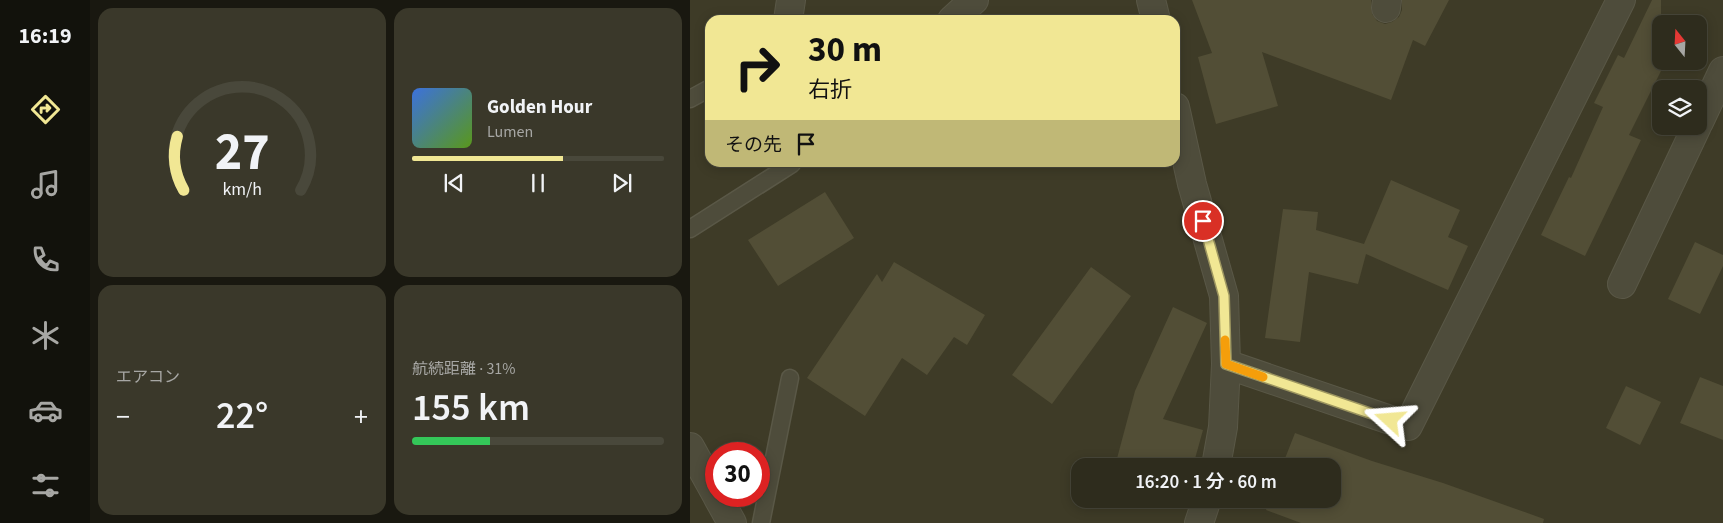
<!DOCTYPE html>
<html lang="ja">
<head>
<meta charset="utf-8">
<style>
	:root { --surface:#2e2c1d; --page:#3a382a; --text:#f1f3f6; --muted:#a7a7a4; --line:#49483b; --accent:#f1e794 }
	body { margin:0; font-family:"Source Sans 3","Noto Sans JP",sans-serif; background:var(--page); color:var(--text); height:100vh; display:flex; flex-direction:column; font-size:19px; white-space:nowrap }
	* { box-sizing:border-box; margin:0 }
	p { font-size:16px; color:var(--muted) }
	.icon { flex:none; width:28px; height:28px; fill:none; stroke:currentColor; stroke-width:2; stroke-linecap:round; stroke-linejoin:round }
	.map { position:relative; flex:1; overflow:hidden }
	.panel { display:flex; flex-direction:column; gap:8px; padding:8px; background:#191810; width:600px }
	.panel>* { flex:none }
	.hud { position:absolute; left:15px; top:15px; width:475px; height:152px; border-radius:15px; box-shadow:0 2px 12px #0003,0 0 0 1px var(--line); background:#f1e794; color:#111; overflow:hidden }
	.needle { width:32px; rotate:342deg }
	.buttons { position:absolute; left:962px; top:15px; display:grid; gap:10px }
	.buttons a { display:grid; place-items:center; width:55px; height:55px; border-radius:10px; background:var(--surface); box-shadow:0 2px 12px #0003,0 0 0 1px var(--line); font-size:25px }
	.speed { position:absolute; left:15px; top:442px; display:flex; gap:10px; font-size:25px; font-weight:700; text-align:center }
	.speed>* { display:grid; place-content:center; width:65px; height:65px; border-radius:50%; background:var(--surface); box-shadow:0 2px 12px #0003,0 0 0 1px var(--line); line-height:1 }
	.speed .limit { border:8px solid #d22; background:#fff; color:#111 }
	.pin { position:absolute; display:grid; place-items:center; width:42px; height:42px; color:#fff; margin:-21px; border:2px solid #fff; border-radius:50%; box-shadow:0 1px 5px #0007 }
	.me { position:absolute; width:55px; margin:-28px; rotate:289deg; stroke-linejoin:round; filter:drop-shadow(0 0 4px #0008) }
	.turn { display:flex; align-items:center; gap:18px; height:105px; padding:0 20px; font-size:22px }
	.turn .icon { width:65px; height:65px; stroke-width:2.5 }
	.turn b { display:block; font-size:35px; line-height:42px }
	.then { display:flex; align-items:center; height:48px; padding:0 20px; background:#0003; gap:10px; font-size:19px }
	.big { font-size:38px; font-weight:600; line-height:1.1 }
	.panel .widget { flex:1; display:flex; flex-direction:column; justify-content:center; gap:8px; min-width:0; padding:0 18px; border-radius:15px; background:var(--page) }
	.panel .dial { align-items:center; gap:0 }
	.dial svg { height:130px; overflow:visible; fill:none; stroke:var(--line); stroke-width:7; stroke-linecap:round; text-anchor:middle }
	.dial text { fill:var(--text); stroke:none }
	.song { display:flex; align-items:center; gap:15px }
	.cover { width:60px; height:60px; border-radius:8px; background:linear-gradient(135deg,hsl(220 70% 55%),hsl(90 70% 35%)) }
	.played { height:5px; border-radius:2px; background:linear-gradient(90deg,var(--accent) 60%,var(--line) 60%) }
	.keys { display:flex; justify-content:space-around; direction:ltr }
	.heat { display:flex; justify-content:space-between; align-items:center; font-size:28px; direction:ltr }
	.charge { height:8px; border-radius:4px; background:linear-gradient(90deg,#34c759 31%,var(--line) 0) }
	.panel .tiles { flex:1; display:grid; gap:8px; grid-template-columns:repeat(2,1fr) }
	.trip { position:absolute; left:381px; top:458px; width:270px; height:50px; border-radius:15px; background:var(--surface); box-shadow:0 2px 12px #0003,0 0 0 1px var(--line); font-weight:600; line-height:50px; text-align:center }
	main { display:flex; flex:1; min-height:0 }
	.tabs { display:flex; flex-direction:column; width:90px; justify-content:space-around; align-items:center; background:#12120c; color:var(--muted) }
	.tabs .icon { width:35px; height:35px }
	.tabs .current { color:var(--accent) }
	.tabs b { font-size:22px; color:var(--text) }
	.map>svg:first-child { display:block }
</style>
</head>
<body>
<main>
<nav class="tabs">
<b>16:19</b>
<svg class="icon current" aria-label="directions" viewBox="0 0 24 24"><path d="M12 3l9 9-9 9-9-9zM9 14v-3h6M13 9l2 2-2 2"/></svg>
<svg class="icon" aria-label="music" viewBox="0 0 24 24"><path d="M9 18V5l10-2v13"/><circle cx="6" cy="18" r="3"/><circle cx="16" cy="16" r="3"/></svg>
<svg class="icon" aria-label="phone" viewBox="0 0 24 24"><path d="M5 4h4l2 5-3 2q2 4 5 5l2-3 5 2v4C11 20 4 13 5 4z"/></svg>
<svg class="icon" aria-label="climate" viewBox="0 0 24 24"><path d="M12 3v18M4 7l16 10M4 17L20 7"/></svg>
<svg class="icon" aria-label="car" viewBox="0 0 24 24"><path d="M5 17H2v-5l4-1 3-4h7l3 4 3 1v5h-3M9 17h6M6 11h13"/><circle cx="7" cy="17" r="2"/><circle cx="17" cy="17" r="2"/></svg>
<svg class="icon" aria-label="filters" viewBox="0 0 24 24"><path d="M4 7h16M4 17h16"/><circle cx="9" cy="7" r="2"/><circle cx="15" cy="17" r="2"/></svg>
</nav>
<section class="panel">
<div class="tiles">
<div class="widget dial"><svg viewBox="0 0 100 80">
<path d="M14 69A42 42 0 1 1 86 69"/>
<path d="M14 69A42 42 0 0 1 10 36" stroke="#f1e794"/>
<text x="50" y="56" font-size="32" font-weight="700">27</text>
<text x="50" y="72" font-size="11">km/h</text>
</svg></div>
<div class="widget">
<div class="song"><i class="cover"></i><div><b>Golden Hour</b><p>Lumen</p></div></div>
<div class="played"></div>
<div class="keys"><svg class="icon" aria-label="previous" viewBox="0 0 24 24"><path d="M18 5L8 12l10 7zM5 5v14"/></svg><svg class="icon" aria-label="pause" viewBox="0 0 24 24"><path d="M8 5v14M16 5v14"/></svg><svg class="icon" aria-label="next" viewBox="0 0 24 24"><path d="M6 5l10 7-10 7zM19 5v14"/></svg></div>
</div>
<div class="widget"><p>エアコン</p>
<div class="heat"><a>−</a><b class="big">22°</b><a>+</a></div>
</div>
<div class="widget"><p>航続距離 · 31%</p><b class="big">155 km</b><div class="charge"></div></div>
</div>
</section>
<div class="map">
<svg width="1033" height="523" viewBox="0 0 1033 523">
	<rect width="100%" height="100%" fill="#3e3b27"/>
	<path fill="#524e36" d="M502,0h179l1,14 5,7 8,3 7,-2 7,-5 3,-7v-10h47l-24,46 -12,-6 -22,60 -129,-48 16,54 -62,18 -18,-67 14,-4z
		M962,0h9v71l-32,64 12,5 -56,116 -44,-21 28,-58 2,1 32,-71 -9,-4 24,-48 6,3z
		M701,180l69,30 -12,27 20,9 -20,44 -82,-36 -8,30 -49,-12 -9,70 -35,-4 18,-129 35,3 -2,18 48,14z
		M135,192l29,46 -76,48 -30,-46z
		M1005,242l28,13v11l-23,48 -32,-15z
		M204,262l91,53 -18,30 -13,-8 -27,38 -25,-17 -37,58 -58,-38 70,-104 5,8z
		M401,267l40,29 -79,108 -40,-29z
		M483,307l34,16 -44,96 40,11 -10,36h-78l20,-75z
		M1010,377l23,9v54l-43,-17z
		M936,386l35,16 -21,43 -34,-17z
		M605,433l77,28 71,22 101,36 -1,4h-242l-35,-13 4,-11h62v-33h-50z"/>
	<g fill="none" stroke-linecap="round" stroke-linejoin="round">
		<g stroke="#5a5847" stroke-width="19">
			<path id="lane" d="M0,99l20,-11
				M0,229l102,-65
				M71,523l29,-145"/>
		</g>
		<g stroke="#5a5847" stroke-width="30">
			<path id="street" d="M461,0l5,20
				M696,8l1,-8
				M98,20l3,-20
				M262,20l22,-20
				M485,107l17,77 32,112 2,68 -3,63 -7,39
				M1009,122l24,-51
				M932,284l75,-158
				M536,364l182,62 213,-426
				M0,447l26,47
				M27,496l15,27
				M509,523l8,-24"/>
		</g>
		<use href="#lane" stroke="#4e4c3b" stroke-width="16"/>
		<use href="#street" stroke="#4e4c3b" stroke-width="28"/>
	</g>
	<g fill="none" stroke-linecap="round" stroke-linejoin="round">
		<g stroke="#9d9660" stroke-width="12">
			<path id="route" d="M513,221l21,75 2,68 164,56"/>
		</g>
		<use href="#route" stroke="#f1e794" stroke-width="9"/>
		<path stroke="#f59e0b" stroke-width="9" d="M535,340l1,24 37,13"/>
	</g>
</svg>
<div class="buttons">
<a><svg class="needle" viewBox="-14 -14 28 28"><path d="M0-13l5 13h-10z" fill="#e53935"/><path d="M0 13l5-13h-10z" fill="#a7a7a4"/></svg></a>
<a><svg class="icon" aria-label="layers" viewBox="0 0 24 24"><path d="M12 4l9 5-9 5-9-5zM3 14l9 5 9-5"/></svg></a>
</div>
<div class="speed"><div class="limit">30</div></div>
<div class="pin" style="left:513px;top:221px;background:#d93025"><svg class="icon" aria-label="arrive" viewBox="0 0 24 24"><path d="M6 21V4h12l-3 4 3 4H6"/></svg></div>
<svg class="me" style="left:700px;top:420px" viewBox="-20 -20 40 40"><path d="M0-17L14 15 0 8-14 15z" fill="#f1e794" stroke="#fff" stroke-width="4"/></svg>
<div class="trip">16:20 · 1 分 · 60 m</div>
<div class="hud">
<div class="turn"><svg class="icon" aria-label="right" viewBox="0 0 24 24"><path d="M7 20v-9h11M14 6l5 5-5 5"/></svg><div><b>30 m</b>右折</div></div>
<div class="then">その先<svg class="icon" aria-label="arrive" viewBox="0 0 24 24"><path d="M6 21V4h12l-3 4 3 4H6"/></svg></div>
</div>
</div>
</main>
</body>
</html>
